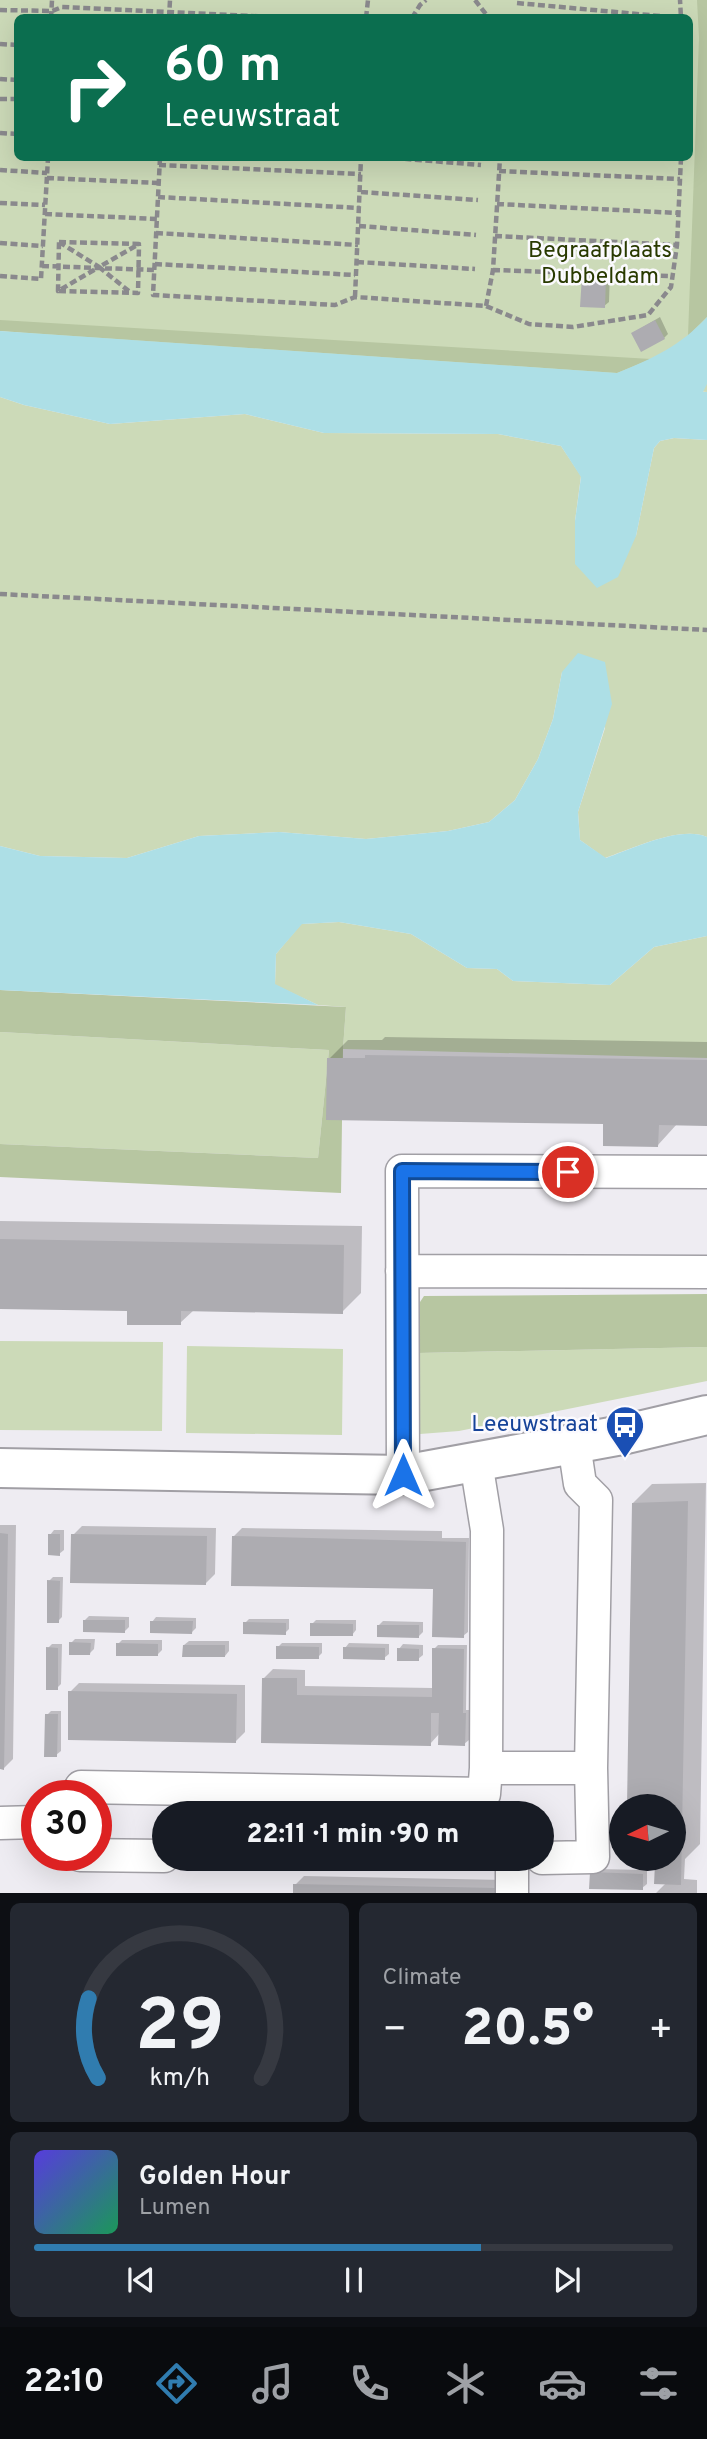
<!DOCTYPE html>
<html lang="en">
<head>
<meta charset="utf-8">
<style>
	:root { --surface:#171b24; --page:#242831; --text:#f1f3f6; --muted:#9ea1a6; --line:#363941; --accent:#307caf }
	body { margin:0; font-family:Overpass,sans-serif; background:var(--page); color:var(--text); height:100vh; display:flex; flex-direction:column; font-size:26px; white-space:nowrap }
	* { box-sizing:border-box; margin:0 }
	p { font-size:23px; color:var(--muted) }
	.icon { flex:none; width:38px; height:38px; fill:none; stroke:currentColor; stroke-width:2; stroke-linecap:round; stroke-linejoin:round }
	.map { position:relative; height:1893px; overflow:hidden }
	.drawer { display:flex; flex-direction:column; gap:10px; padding:10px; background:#0d0f14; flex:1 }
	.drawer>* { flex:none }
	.top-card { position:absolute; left:14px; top:14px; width:679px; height:147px; border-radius:10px; box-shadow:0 7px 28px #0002; background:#0b6e4f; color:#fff; overflow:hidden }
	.needle { width:46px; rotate:265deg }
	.tools { position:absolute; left:609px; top:1794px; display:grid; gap:14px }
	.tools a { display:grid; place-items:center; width:77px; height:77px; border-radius:50%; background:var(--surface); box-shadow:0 7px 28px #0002; font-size:35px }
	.speed { position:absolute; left:21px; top:1780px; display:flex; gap:14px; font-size:35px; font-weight:700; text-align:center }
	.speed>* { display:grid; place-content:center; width:91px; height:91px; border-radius:50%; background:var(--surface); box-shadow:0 7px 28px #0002; line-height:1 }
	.speed .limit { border:10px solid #d22; background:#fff; color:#111 }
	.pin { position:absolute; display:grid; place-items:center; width:60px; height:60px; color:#fff; margin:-30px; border:4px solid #fff; border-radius:50%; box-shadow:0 2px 7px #0007 }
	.me { position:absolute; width:77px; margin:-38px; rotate:0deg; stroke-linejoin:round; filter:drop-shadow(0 0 5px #0008) }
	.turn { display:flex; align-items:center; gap:24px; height:147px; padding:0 35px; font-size:32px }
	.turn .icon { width:91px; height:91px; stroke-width:2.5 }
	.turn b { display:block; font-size:49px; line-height:60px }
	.big { font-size:52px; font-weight:800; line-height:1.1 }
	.drawer .card { flex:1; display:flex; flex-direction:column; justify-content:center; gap:10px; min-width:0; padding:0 24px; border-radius:10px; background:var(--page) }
	.drawer .dial { align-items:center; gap:0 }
	.dial svg { height:182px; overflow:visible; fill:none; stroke:var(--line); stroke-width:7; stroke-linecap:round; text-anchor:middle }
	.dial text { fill:var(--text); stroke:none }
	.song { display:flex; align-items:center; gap:21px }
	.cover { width:84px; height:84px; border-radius:10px; background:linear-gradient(135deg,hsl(250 70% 55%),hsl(150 70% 35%)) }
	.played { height:7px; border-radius:4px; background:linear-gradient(90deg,var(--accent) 70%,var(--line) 70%) }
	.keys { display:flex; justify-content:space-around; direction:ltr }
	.heat { display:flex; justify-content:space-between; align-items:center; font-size:38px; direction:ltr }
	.drawer .tiles { flex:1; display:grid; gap:10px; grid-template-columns:1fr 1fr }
	.card:last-child { grid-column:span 2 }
	.trip { position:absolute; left:152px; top:1801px; width:402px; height:70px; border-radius:35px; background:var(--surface); box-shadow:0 7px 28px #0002; font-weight:800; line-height:70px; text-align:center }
	.dock { display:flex; height:112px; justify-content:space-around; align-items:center; background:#090b0e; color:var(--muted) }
	.dock .icon { width:49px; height:49px }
	.dock .active { color:var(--accent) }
	.dock b { font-size:32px; color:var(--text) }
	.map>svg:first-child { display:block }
</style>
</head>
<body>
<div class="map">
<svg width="707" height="1893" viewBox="0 0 707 1893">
	<rect width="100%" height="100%" fill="#eeecf2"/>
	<path fill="#ccdab8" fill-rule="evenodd" d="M0,0h707v392l-707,-61zM18,18h672v140h-672z
		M0,397l24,8 86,19 135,-10 79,19 174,1 63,12 20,30 -6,45v43l61,-28 18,-88 6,-7 14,-3 33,2v397c-26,-12 -76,12 -102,21l-25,-18 -2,-28 27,-84 -43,-56 -9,47 -15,40 -23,41 -26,22 -41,9 -82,8 -87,-7 -80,4 -72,22 -87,-2 -40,-10z
		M339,922l72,12 56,34 30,1 16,12 97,4 44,-38 53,-11v122l-364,-9 3,-42 -28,-2 -43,-20 1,-31 25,-30z
		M0,1032l329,18 -11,108 -318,-14z
		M0,1341l163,1 -1,89 -162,-1z
		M187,1346l156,3 -1,86 -156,-2z
		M707,1347v34l-248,50 -39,3 -2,-81z"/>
	<path fill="#b7c6a1" d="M697,0h10v317l-19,19 11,-298z
		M0,320l651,39 -34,14 -617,-42z
		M0,990l346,17 -3,42 -2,144 -341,-16v-33l318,14 11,-108 -329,-18z
		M707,1294v53l-289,6 2,-51 4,-6z"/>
	<path fill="#addfe6" d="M707,317v67l-4,8h4v48l-33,-2 -14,3 -6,7 -18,88 -18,41 -21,11 -22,-24v-43l6,-44 -20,-31 -63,-12 -174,-1 -79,-19 -135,10 -86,-19 -24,-8v-66l617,42c37,-15 63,-27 90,-56z
		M578,653l27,9 7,42 -34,108 2,28 26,18c25,-9 75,-33 101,-21v99l-53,11 -44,38 -97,-4 -16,-12 -30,-1 -56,-34 -72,-12 -37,2 -26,30 -1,30 43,21 -318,-15v-144l40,10 87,2 72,-22 80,-4 87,7 82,-8 41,-9 26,-22 23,-41 15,-40 9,-47z"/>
	<path fill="#0003" d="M588,272l22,1 -1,29 -5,4 -21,-30z
		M660,317l8,17 -4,4 -31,-5z
		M385,1037l322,5v82h-30l-19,21 -53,-22 -276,-64 19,-19h34z
		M0,1221l362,5 -1,67 -19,19 -148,-2 -14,13 -51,-14 -129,-2z
		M706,1483l-6,361 -15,15 -1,20 13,1v13h-41l10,-10 8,-25v-52h-46l5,-303 19,-19z
		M0,1525h16l-3,234 -9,9h-4z
		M82,1526l134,2 -1,46 -9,9 -133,-48z
		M242,1528l200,3v7h27l-1,94 -5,4 -29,-48 -201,-51z
		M54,1530h10v20l-5,4 -9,-19z
		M53,1577h10l-1,40 -4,4 -9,-40z
		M89,1616l40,1v10l-4,4 -40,-11z
		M156,1617l40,1v10l-4,4 -40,-10z
		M249,1619h40v10l-4,4 -40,-10z
		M316,1620h40v10l-4,5 -40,-11z
		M383,1621l40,1v10l-4,4 -40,-11z
		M75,1639h20l-1,10 -4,4 -19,-10z
		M122,1640h40v10l-5,5 -39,-11z
		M189,1641h40v10l-4,5 -41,-11z
		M282,1643h40v10l-4,4 -40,-10z
		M349,1643l40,1v10l-5,4 -39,-10z
		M52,1644h10l-1,40 -4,4 -9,-40z
		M403,1644l20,1v10l-5,4 -19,-10z
		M438,1645h29l-1,65h3v30l-5,4 -24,-11 -10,11 -167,-3 1,-63 9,-9 32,1v16l128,2 1,-39z
		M79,1683l166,2v47l-9,9 -166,-49z
		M51,1711h10v40l-5,4 -9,-40z
		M596,1869l51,1v14l-5,4 -51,-1z
		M304,1876l201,4v13h-210v-8z"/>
	<path fill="#adacb1" d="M582,276l24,1 -1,31 -25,-1z
		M655,320l10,19 -24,13 -10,-19z
		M365,1055l342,5v66l-48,-1 -1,22 -55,-1v-22l-277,-4 1,-62h38z
		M0,1239l344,6 -1,69 -162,-3v14h-54v-14l-127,-2z
		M688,1501l-7,384 -27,-1 1,-20h-29v-6h48v-52h-47l5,-303z
		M0,1533l8,1 -4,236 -4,-1z
		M48,1534h12v22l-12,-1z
		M71,1534l136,2 -1,49 -136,-2z
		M232,1536l234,6 -2,96 -32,-1 1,-48 -202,-3z
		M47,1580l13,1 -1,42h-12z
		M83,1620h42v13l-42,-1z
		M150,1621h43l-1,13 -42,-1z
		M243,1622l43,1v12l-43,-1z
		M310,1623l43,1v12h-43z
		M377,1625h42v13l-42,-1z
		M69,1642l22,1 -1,12h-21z
		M116,1643l42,1v12h-42z
		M183,1645h42v12h-43z
		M276,1646l43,1v12h-43z
		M46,1647l12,1v42h-12z
		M343,1647l42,1v12l-42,-1z
		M397,1648l22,1v12h-22z
		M432,1648l32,1 -1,64h3l-1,33 -27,-1 1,-32h-8v33l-170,-3 1,-65h35v17l135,2z
		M68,1691l169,3 -1,49 -168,-3z
		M45,1714h13l-1,43h-13z
		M590,1872l53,2v16l-54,-1z
		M293,1884l204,4v5h-204z"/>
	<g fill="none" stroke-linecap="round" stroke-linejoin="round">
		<g stroke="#a19fa5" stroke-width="35">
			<path id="street" d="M402,1271l305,1
				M476,1462l11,68 -1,238h105l5,-268 -16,-16 -6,-40
				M403,1475l-1,-304 305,1
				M81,1796v-9l403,7 2,-26
				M0,1823l37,-1
				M80,1855l84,1
				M512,1858v35
				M542,1858l51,-1 -2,-89"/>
		</g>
		<g stroke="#a19fa5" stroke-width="42">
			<path id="secondary" d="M0,1468l403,7 219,-40 85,-20"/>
		</g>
		<path stroke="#8a898d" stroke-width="4.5" stroke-dasharray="7 3.5" stroke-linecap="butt" d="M475,0l14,18
			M517,3l164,15 -1,-18
			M0,10l52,1 10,-4 232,11
			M51,18l1,-18
			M169,18l1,-18
			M366,18l2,-18
			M412,18l8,-13 6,-5
			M0,44l18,1
			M0,79l18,1
			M0,99h18
			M0,133l18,1
			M160,158l-7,137 182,10 20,-8 131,9 43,18 44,3 75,-12 23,-28 6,-42 4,-87
			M394,158l87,7
			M159,165l202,9
			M0,170l47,3
			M499,171l181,8
			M47,178l112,5
			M361,192l117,8
			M158,197l202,11
			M0,203l45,2
			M497,204l181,9
			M45,214l112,5
			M359,226l117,9
			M156,233l202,12
			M495,236l182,9
			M59,242l80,2 -40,23 31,25
			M59,242l40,25 -41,24z
			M0,243l43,3
			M357,262l118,7
			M155,264l200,11
			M42,266l113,4
			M493,270l178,6
			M0,276l41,3 7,-121
			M59,291l79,2 1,-48
			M355,297l6,-139
			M486,306l7,-36 7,-112
			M0,594l707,36"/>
		<use href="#street" stroke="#fff" stroke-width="32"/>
		<use href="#secondary" stroke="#fff" stroke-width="38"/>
	</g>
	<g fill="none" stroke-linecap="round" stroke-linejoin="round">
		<g stroke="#114b97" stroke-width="18">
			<path id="route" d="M403,1475l-1,-304 166,1"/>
		</g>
		<use href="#route" stroke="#1a73e8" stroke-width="12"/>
	</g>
	<defs>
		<g id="bus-pin" transform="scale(2.0125)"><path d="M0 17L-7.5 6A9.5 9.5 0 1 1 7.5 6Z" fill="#1a4fb4" stroke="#fbfafe"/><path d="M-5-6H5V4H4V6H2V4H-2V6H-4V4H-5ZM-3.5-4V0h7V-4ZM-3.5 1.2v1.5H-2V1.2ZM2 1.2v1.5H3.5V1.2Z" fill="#fff"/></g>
	</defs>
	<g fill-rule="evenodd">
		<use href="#bus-pin" x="625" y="1425"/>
	</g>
	<g text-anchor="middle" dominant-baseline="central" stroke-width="5" stroke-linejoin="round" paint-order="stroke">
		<g font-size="23" fill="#293a00" stroke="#fbfafe">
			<text x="600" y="251">Begraafplaats<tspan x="600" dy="26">Dubbeldam</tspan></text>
		</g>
		<g font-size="23" fill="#164399" stroke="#fbfafe" text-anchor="end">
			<text x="598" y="1425">Leeuwstraat</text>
		</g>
	</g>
</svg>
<div class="tools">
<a><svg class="needle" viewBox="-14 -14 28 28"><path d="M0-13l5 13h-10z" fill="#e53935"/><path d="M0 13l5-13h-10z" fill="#9ea1a6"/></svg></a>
</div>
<div class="speed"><div class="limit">30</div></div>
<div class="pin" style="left:568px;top:1172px;background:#d93025"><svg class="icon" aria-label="arrive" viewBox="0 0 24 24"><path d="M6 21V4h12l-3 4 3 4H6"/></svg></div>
<svg class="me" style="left:403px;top:1475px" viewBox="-20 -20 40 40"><path d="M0-17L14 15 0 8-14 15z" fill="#1a73e8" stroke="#fff" stroke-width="4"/></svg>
<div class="trip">22:11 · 1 min · 90 m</div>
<div class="top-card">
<div class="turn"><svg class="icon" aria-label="right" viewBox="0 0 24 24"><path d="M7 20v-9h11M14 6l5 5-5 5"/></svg><div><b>60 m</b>Leeuwstraat</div></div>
</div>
</div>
<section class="drawer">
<div class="tiles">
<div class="card dial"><svg viewBox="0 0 100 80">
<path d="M14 69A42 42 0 1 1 86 69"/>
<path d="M14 69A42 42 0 0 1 10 34" stroke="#307caf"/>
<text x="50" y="56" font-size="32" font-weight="700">29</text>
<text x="50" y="72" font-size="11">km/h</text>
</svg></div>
<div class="card"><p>Climate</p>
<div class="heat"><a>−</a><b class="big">20.5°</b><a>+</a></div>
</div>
<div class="card">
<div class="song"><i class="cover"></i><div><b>Golden Hour</b><p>Lumen</p></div></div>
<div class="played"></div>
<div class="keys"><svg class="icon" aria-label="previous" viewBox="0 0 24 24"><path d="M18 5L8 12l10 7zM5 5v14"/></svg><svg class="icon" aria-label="pause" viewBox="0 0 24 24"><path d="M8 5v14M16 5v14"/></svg><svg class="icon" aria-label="next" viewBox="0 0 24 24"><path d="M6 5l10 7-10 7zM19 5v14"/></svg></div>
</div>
</div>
</section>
<nav class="dock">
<b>22:10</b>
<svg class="icon active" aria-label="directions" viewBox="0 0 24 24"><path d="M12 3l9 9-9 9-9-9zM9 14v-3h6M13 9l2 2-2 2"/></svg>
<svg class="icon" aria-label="music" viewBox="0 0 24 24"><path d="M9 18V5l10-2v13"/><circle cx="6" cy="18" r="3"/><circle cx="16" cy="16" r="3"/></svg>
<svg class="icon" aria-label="phone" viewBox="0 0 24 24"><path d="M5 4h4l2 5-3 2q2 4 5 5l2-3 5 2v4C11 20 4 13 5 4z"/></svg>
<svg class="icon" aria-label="climate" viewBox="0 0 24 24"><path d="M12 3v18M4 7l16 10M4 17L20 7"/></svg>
<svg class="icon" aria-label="car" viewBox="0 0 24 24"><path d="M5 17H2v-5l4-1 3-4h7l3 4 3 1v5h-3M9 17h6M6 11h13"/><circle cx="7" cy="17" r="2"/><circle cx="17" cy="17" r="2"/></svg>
<svg class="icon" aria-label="filters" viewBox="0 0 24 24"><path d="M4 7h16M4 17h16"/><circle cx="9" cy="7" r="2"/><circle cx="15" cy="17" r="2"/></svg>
</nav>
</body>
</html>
